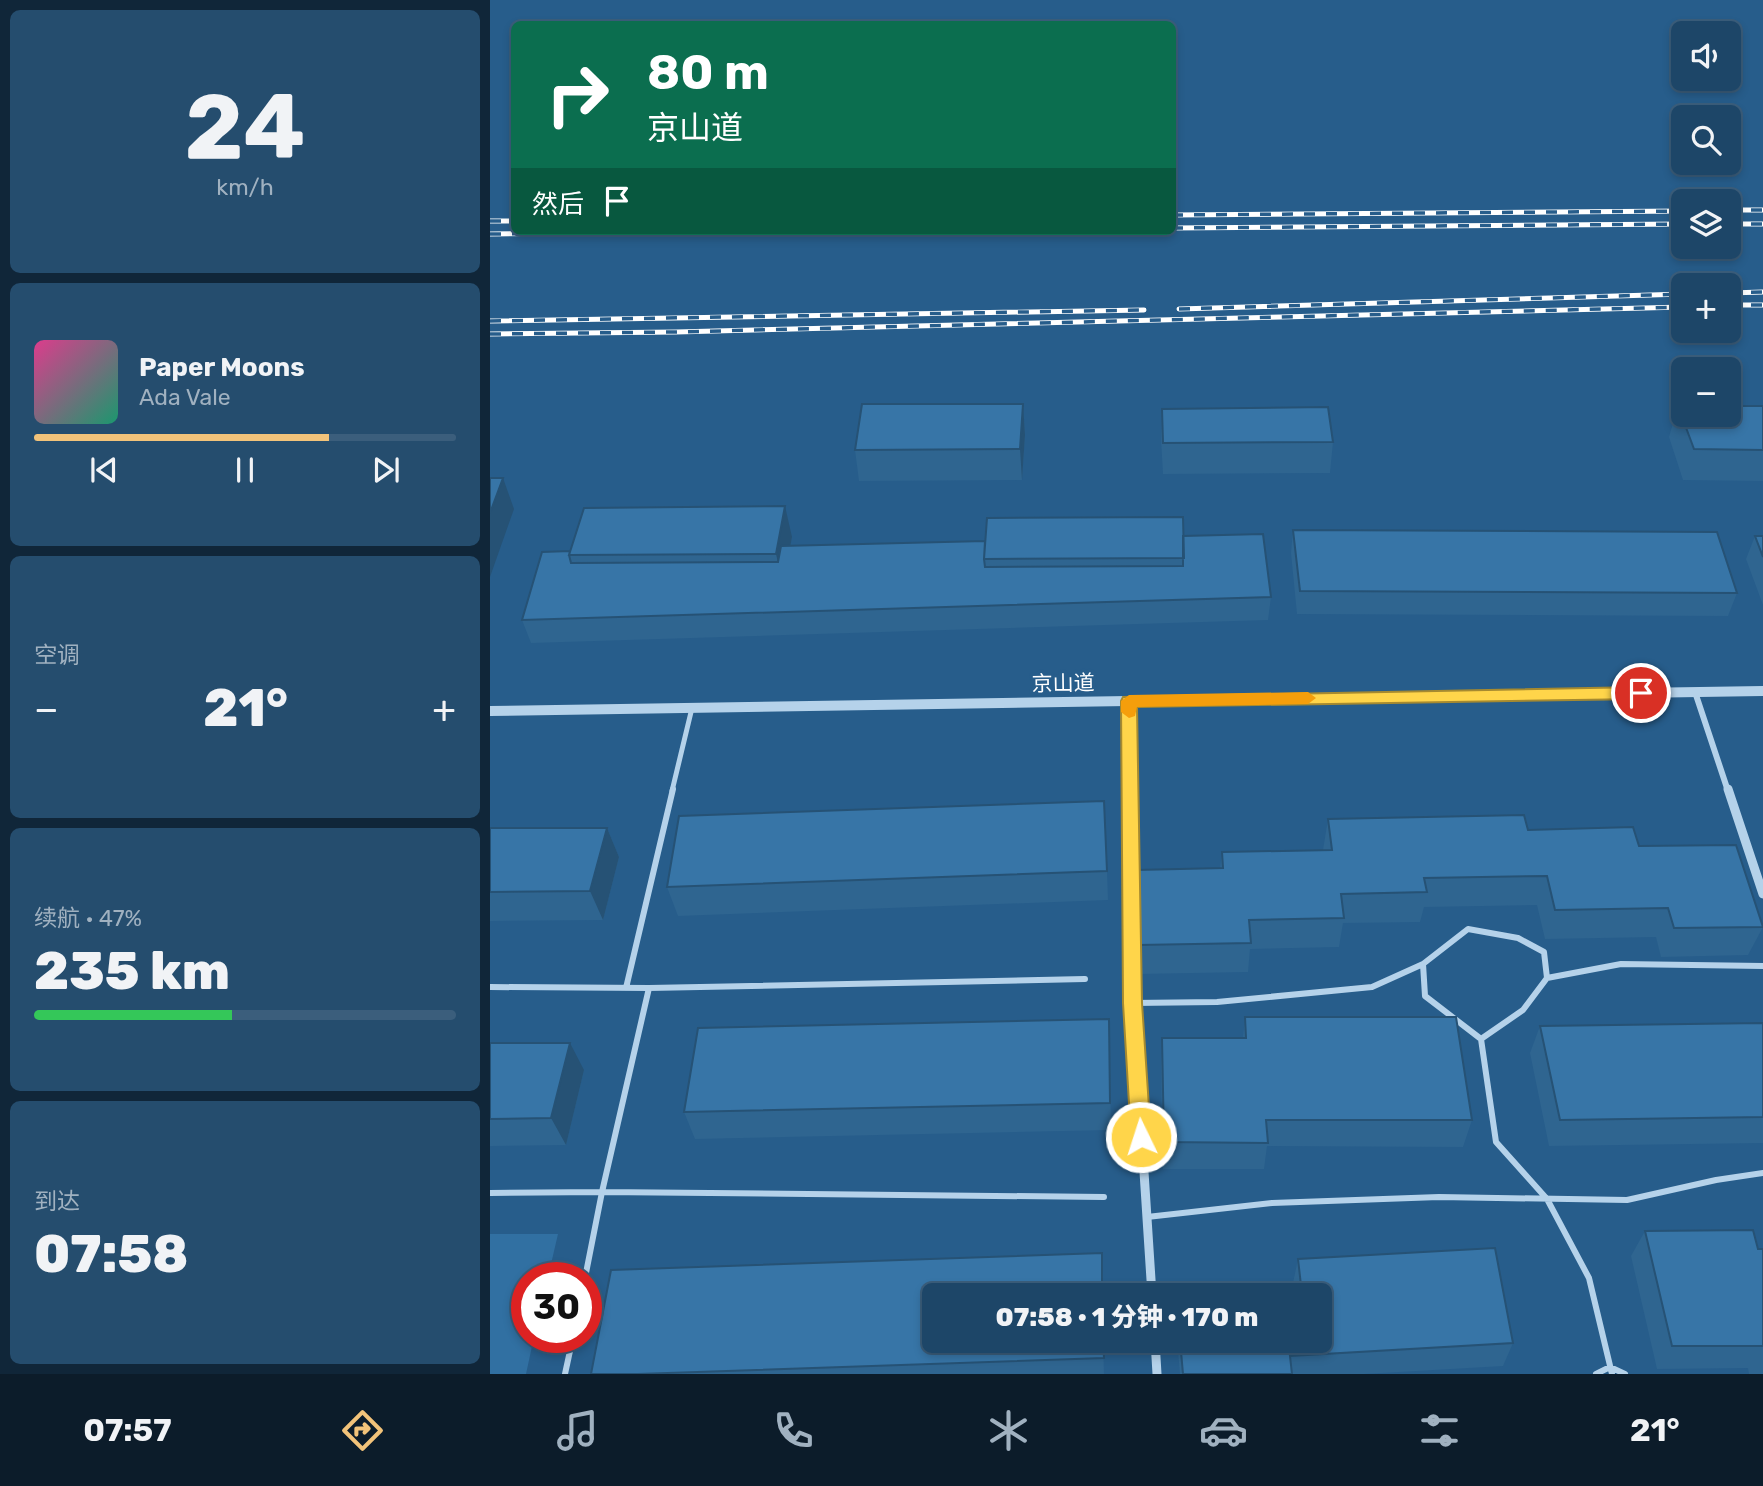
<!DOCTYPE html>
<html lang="zh">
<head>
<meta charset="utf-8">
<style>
	:root { --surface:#1d4668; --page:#254d6e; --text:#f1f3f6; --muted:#a0b1c0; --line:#3b5e7c; --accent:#f2c37a }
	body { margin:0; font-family:Rubik,"Noto Sans SC",sans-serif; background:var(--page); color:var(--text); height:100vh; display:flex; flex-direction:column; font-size:26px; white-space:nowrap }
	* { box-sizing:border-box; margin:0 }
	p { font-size:23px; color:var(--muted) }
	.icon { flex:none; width:38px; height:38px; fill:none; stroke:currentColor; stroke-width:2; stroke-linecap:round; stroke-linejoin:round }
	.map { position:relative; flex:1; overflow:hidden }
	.side { display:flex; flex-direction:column; gap:10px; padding:10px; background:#102639; width:490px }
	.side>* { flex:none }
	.guide { position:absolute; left:21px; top:21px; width:665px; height:214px; border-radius:10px; box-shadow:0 4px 10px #0003,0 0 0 2px var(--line); background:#0b6e4f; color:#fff; overflow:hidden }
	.tools { position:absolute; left:1181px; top:21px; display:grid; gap:14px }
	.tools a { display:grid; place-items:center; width:70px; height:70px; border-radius:10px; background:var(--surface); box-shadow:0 4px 10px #0003,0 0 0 2px var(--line); font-size:35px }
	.speed { position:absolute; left:21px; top:1262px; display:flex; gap:14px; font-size:35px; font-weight:700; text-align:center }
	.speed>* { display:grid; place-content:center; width:91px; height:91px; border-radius:50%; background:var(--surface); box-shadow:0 4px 10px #0003,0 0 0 2px var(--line); line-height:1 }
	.speed .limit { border:10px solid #d22; background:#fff; color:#111 }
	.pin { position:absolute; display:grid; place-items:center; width:60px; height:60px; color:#fff; margin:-30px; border:4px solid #fff; border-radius:50%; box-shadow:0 2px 7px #0007 }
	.me { position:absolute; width:77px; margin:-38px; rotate:356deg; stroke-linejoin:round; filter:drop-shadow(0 0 5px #0008) }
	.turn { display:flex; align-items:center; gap:24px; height:147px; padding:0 21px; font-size:32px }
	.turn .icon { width:91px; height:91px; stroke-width:2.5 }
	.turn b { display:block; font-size:49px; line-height:60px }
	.then { display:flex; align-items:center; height:66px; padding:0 21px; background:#0003; gap:14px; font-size:26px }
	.big { font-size:52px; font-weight:800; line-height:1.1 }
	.side .tile { flex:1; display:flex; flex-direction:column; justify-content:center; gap:10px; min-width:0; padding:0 24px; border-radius:10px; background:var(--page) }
	.side .dial { align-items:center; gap:0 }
	.dial b { font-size:91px; line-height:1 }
	.song { display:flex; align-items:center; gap:21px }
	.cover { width:84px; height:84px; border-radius:10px; background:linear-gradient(135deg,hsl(330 70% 55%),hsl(160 70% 35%)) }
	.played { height:7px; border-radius:4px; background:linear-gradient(90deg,var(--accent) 70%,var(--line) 70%) }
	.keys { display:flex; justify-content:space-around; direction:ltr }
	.heat { display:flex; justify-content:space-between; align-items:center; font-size:38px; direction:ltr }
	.charge { height:10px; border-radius:5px; background:linear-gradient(90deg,#34c759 47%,var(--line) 0) }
	.trip { position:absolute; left:432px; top:1283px; width:410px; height:70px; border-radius:10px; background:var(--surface); box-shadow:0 4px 10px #0003,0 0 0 2px var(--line); font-weight:800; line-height:70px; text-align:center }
	.tabs { display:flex; height:112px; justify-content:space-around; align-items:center; background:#0c1c2a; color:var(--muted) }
	.tabs .icon { width:49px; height:49px }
	.tabs .active { color:var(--accent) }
	.tabs b { font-size:32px; color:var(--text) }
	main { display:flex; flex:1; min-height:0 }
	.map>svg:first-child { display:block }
</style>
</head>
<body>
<main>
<section class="side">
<div class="tile dial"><b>24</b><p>km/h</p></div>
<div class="tile">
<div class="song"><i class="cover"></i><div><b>Paper Moons</b><p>Ada Vale</p></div></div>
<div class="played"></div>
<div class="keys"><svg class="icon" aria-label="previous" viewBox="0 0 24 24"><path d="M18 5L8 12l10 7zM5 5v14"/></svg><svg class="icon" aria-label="pause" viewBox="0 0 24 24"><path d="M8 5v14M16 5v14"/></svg><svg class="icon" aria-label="next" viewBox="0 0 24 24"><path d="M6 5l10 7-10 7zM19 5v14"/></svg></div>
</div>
<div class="tile"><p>空调</p>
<div class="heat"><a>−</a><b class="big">21°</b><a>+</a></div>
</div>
<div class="tile"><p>续航 · 47%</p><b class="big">235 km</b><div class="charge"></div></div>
<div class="tile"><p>到达</p><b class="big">07:58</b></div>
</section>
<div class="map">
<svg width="1273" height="1374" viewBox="0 0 1273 1374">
	<rect width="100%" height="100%" fill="#275d8b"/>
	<path fill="#3170a2" d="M0,1234h68l-10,43 -21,1v59h7l-8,37h-36z"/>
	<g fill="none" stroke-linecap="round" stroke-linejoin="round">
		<path stroke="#b5d2ea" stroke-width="5" d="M182,791l20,-83"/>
		<path stroke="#b5d2ea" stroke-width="6" d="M0,987l159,1 -47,204 -112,1
			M136,988l47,-199
			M159,988l436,-9
			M643,1003l84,-1 155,-15 51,-23
			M991,1039l-56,-43 -2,-32 45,-35 50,9 26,14 3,26
			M657,1217l125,-14 167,-6 188,3 89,-20 47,-7
			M95,1278l17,-86 502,5
			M75,1374l8,-37
			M1106,1374l14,-7 15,7
			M1122,1374l-23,-96 -42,-79 -51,-57 -15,-103 42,-29 24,-32 74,-14 142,2"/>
		<path stroke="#b5d2ea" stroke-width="6" d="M1205,692l33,99
			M639,701l1,90"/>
		<path stroke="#b5d2ea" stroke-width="9" d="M640,789l3,214 19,292
			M1238,789l35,105
			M665,1340l2,34"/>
		<path fill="#b5d2ea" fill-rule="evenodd" d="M1273,686v10l-1273,20v-10z"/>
		<g stroke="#fff" stroke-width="5">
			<path id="rail" d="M1239,210h34
				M682,215l512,-4
				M0,221h24
				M1239,224h34
				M682,228l512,-4
				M0,234l344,-3
				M1239,293l34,-1
				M1239,305h34
				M689,309l505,-15
				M0,321l654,-11
				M0,334l186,-2 1008,-25"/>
		</g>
		<use href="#rail" stroke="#275d8b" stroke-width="3.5" stroke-dasharray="11" stroke-linecap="butt"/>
	</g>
	<path fill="#2f6590" d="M533,404l2,31 -3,45 -163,1 -4,-31z
		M1188,406h85v75l-80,-1 -14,-43z
		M672,409l171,33 -3,31 -167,1 -2,-35z
		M803,530l444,63 -9,23 -431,-2 -6,-61z
		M693,536l88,61 -3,23 -737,23 -9,-23 48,-69 222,-14 -2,9z
		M1265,536h8v69l-17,-46z
		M838,819l200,11 111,16 124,81 -15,28 -87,2 -5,-20 -111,2 -8,-34 -113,2 -4,15 -77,1 -4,24 -89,2 -2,23 -110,2 -2,-104 84,-1 2,-17 101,-2z
		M0,828h117l12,29 -16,63 -113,1z
		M617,871l1,29 -430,16 -11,-29z
		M755,1017l227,103 -9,27 -196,-1 -3,23h-101l-2,-103 1,-28h81z
		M619,1019l2,111 -416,9 -11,-27z
		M1273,1023v120l-214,3 -19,-93 10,-27z
		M0,1043l94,27 -18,75 -76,1z
		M1155,1231l118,18v125h-14l-1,-6 -91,1 -26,-113z
		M808,1259l215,84 -10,23 -139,8h-184l-3,-34h143l-25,-45 -2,-12z
		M613,1340l1,34h-513z"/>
	<path fill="#265275" d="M533,404l2,31 -3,45 -2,-31z
		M13,478l11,31 -24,68v-64z
		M295,506l7,31 -9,48 -7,-31z
		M117,828l12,29 -16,63 -13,-29z
		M80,1043l14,27 -18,75 -15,-27z"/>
	<path fill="#3775a7" stroke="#265275" stroke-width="2" d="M372,404h161l-3,45 -165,1z
		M1188,406h6v9h45v-9h34v44l-69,-1z
		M838,407l5,35 -170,1 -1,-34z
		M0,478h13l-13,35z
		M295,506l-9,48 -207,1 15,-47z
		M693,517l1,41 -200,1 3,-41z
		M803,530l424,2 20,61 -437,-2z
		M773,534l8,63 -749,23 20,-68 28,-1 -1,4 2,8 207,-1 3,-16 204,-5 -1,18 1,8 198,-1v-30z
		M1265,536h8v21z
		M614,801l3,70 -440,16 12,-71z
		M1034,815l4,15 105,-3 6,19 97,-1 27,82 -89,1 -6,-20 -113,2 -8,-34 -123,2 3,14 -86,2 3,24 -95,2 2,23 -113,2 -2,-75 87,-2 -1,-16 110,-2 -4,-31z
		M0,828h117l-17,63 -100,1z
		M755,1017h211l16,103h-206l2,23 -104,-1 -2,-104h84z
		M619,1019l1,84 -426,9 14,-84z
		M1273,1023v94l-203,3 -20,-94z
		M0,1043h80l-19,75 -61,1z
		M1263,1230l5,19h5v97h-91l-27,-115z
		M1005,1248l18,95 -223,13 2,18h-109l-3,-34h140v-45h-31l13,-1 -4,-35z
		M612,1253v42h-168v45h169l1,18 -466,16h-47l20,-104z"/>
	<path fill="#ffd54a" stroke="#a68a30" stroke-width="2" d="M1151,687l8,6 -8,6 -504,8 5,296 9,134 -3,7 -7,2 -7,-2 -3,-7 -8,-134 -2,-302 2,-4z"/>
	<path fill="#f59e0b" d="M818,692l8,6 -8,6 -171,3 -2,9 -6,2 -8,-6v-11l8,-6z"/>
	<g text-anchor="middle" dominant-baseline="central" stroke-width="7" stroke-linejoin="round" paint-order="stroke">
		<g font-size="21" fill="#fff" stroke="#275d8b">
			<text transform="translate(573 683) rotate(-1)">京山道</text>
		</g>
	</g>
</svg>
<div class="tools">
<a><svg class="icon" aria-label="sound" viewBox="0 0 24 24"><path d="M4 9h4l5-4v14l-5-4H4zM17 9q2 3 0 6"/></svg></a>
<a><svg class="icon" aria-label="search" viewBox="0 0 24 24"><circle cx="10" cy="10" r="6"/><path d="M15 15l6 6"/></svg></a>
<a><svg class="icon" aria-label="layers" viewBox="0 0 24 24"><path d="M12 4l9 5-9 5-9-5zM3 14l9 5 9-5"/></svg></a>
<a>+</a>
<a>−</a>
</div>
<div class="speed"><div class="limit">30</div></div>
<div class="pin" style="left:1151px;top:693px;background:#d93025"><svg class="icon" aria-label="arrive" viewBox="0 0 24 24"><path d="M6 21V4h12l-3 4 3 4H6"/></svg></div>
<svg class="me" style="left:651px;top:1137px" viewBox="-20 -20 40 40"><circle r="17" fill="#ffd54a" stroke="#fff" stroke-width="3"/><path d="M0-11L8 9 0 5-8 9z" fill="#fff"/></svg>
<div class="trip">07:58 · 1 分钟 · 170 m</div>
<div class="guide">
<div class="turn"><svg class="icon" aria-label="right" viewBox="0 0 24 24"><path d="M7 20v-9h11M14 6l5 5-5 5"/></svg><div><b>80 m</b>京山道</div></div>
<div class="then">然后<svg class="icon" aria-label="arrive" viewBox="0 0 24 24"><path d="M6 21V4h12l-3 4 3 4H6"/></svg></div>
</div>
</div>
</main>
<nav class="tabs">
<b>07:57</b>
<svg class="icon active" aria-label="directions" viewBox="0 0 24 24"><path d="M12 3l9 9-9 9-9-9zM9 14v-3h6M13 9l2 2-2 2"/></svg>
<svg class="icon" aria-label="music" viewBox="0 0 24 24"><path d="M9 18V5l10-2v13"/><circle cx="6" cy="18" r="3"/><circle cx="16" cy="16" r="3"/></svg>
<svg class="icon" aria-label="phone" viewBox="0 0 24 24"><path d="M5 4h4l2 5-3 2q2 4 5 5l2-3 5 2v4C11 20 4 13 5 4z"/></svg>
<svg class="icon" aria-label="climate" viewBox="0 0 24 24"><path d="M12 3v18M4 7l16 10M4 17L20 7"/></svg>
<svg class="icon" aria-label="car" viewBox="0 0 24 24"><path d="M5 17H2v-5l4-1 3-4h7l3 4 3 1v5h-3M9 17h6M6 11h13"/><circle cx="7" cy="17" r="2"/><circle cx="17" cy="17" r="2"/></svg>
<svg class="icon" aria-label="filters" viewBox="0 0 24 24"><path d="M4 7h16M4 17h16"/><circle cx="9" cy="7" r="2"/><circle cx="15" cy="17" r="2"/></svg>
<b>21°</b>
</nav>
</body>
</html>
